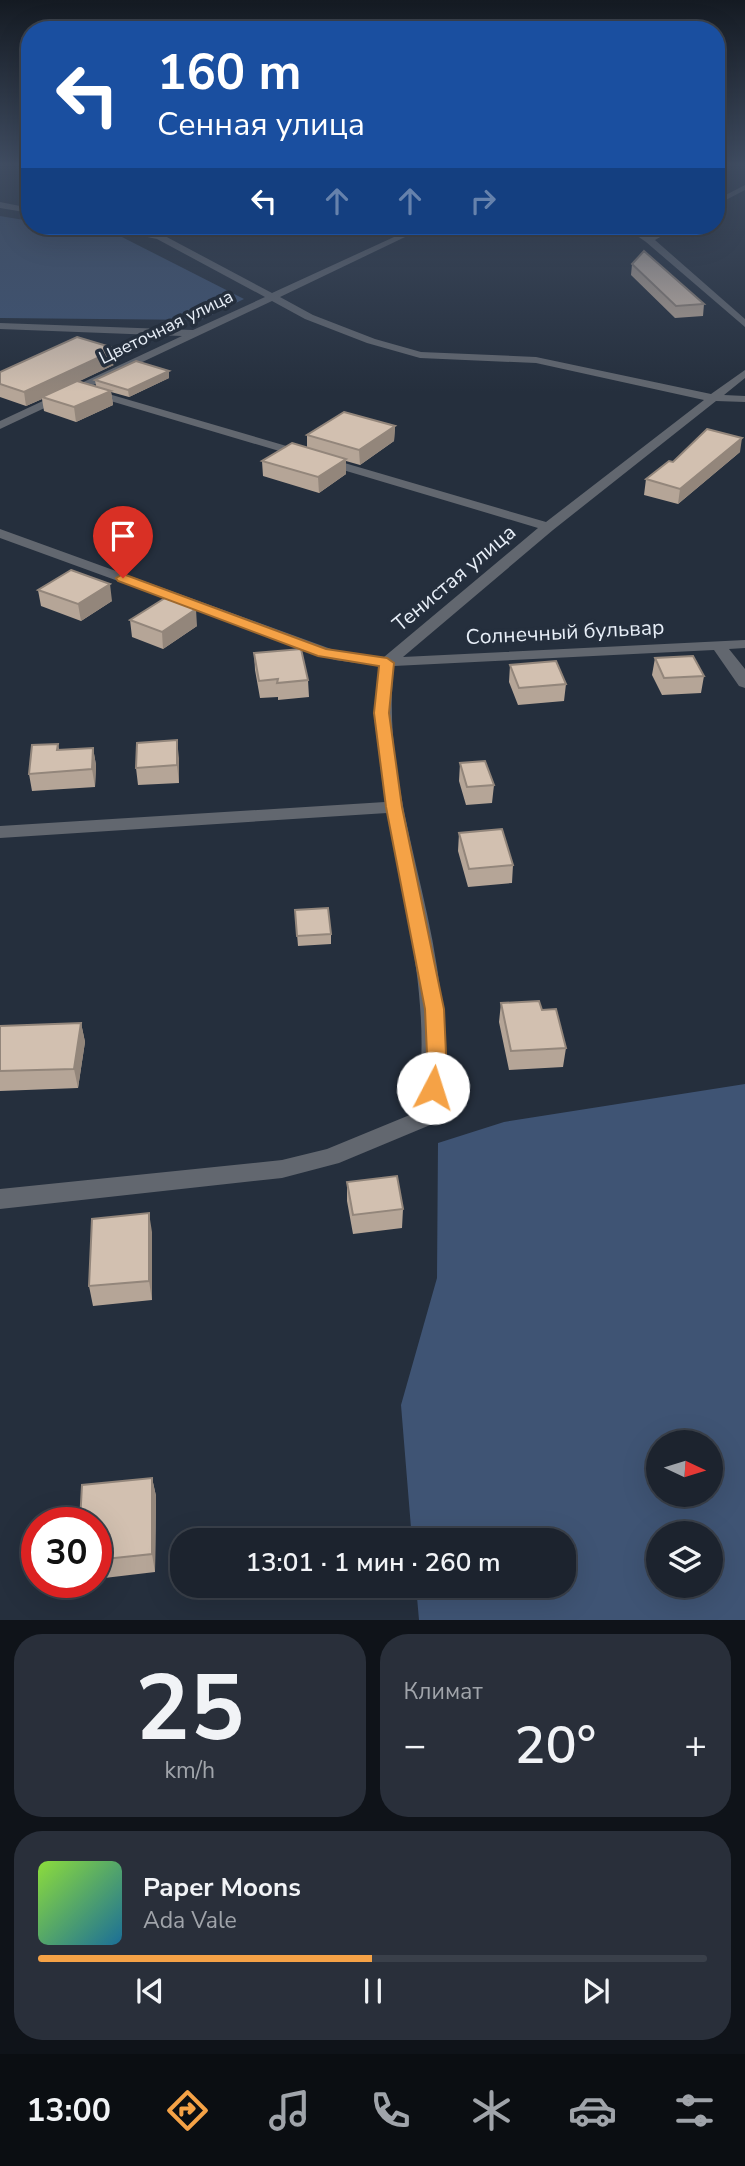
<!DOCTYPE html>
<html lang="ru">
<head>
<meta charset="utf-8">
<style>
	:root { --surface:#1c232e; --page:#292f3a; --text:#f1f3f6; --muted:#a0a4aa; --line:#3a404a; --accent:#f5a246 }
	body { margin:0; font-family:"Nunito Sans",sans-serif; background:var(--page); color:var(--text); height:100vh; display:flex; flex-direction:column; font-size:26px; white-space:nowrap }
	* { box-sizing:border-box; margin:0 }
	p { font-size:23px; color:var(--muted) }
	.icon { flex:none; width:38px; height:38px; fill:none; stroke:currentColor; stroke-width:2; stroke-linecap:round; stroke-linejoin:round }
	.map { position:relative; height:1620px; overflow:hidden }
	.sheet { display:flex; flex-direction:column; gap:14px; padding:14px; background:#0f1319; flex:1 }
	.sheet>* { flex:none }
	.hud { position:absolute; left:21px; top:21px; width:704px; height:214px; border-radius:28px; box-shadow:0 7px 28px #0002,0 0 0 2px var(--line); background:#1a4fa0; color:#fff; overflow:hidden }
	.needle { width:46px; rotate:94deg }
	.buttons { position:absolute; left:646px; top:1430px; display:grid; gap:14px }
	.buttons a { display:grid; place-items:center; width:77px; height:77px; border-radius:50%; background:var(--surface); box-shadow:0 7px 28px #0002,0 0 0 2px var(--line); font-size:35px }
	.speed { position:absolute; left:21px; top:1507px; display:flex; gap:14px; font-size:35px; font-weight:700; text-align:center }
	.speed>* { display:grid; place-content:center; width:91px; height:91px; border-radius:50%; background:var(--surface); box-shadow:0 7px 28px #0002,0 0 0 2px var(--line); line-height:1 }
	.speed .limit { border:10px solid #d22; background:#fff; color:#111 }
	.pin { position:absolute; display:grid; place-items:center; width:60px; height:60px; color:#fff; margin:-72px -30px; border-radius:50% 50% 50% 0; rotate:-45deg; box-shadow:0 0 7px #0007 }
	.pin .icon { rotate:45deg }
	.me { position:absolute; width:77px; margin:-38px; rotate:5deg; stroke-linejoin:round; filter:drop-shadow(0 0 5px #0008) }
	.turn { display:flex; align-items:center; gap:24px; height:147px; padding:0 21px; font-size:32px }
	.turn .icon { width:91px; height:91px; stroke-width:2.5 }
	.turn b { display:block; font-size:49px; line-height:60px }
	.lanes { display:flex; align-items:center; height:66px; padding:0 21px; background:#0003; justify-content:center; gap:35px; direction:ltr }
	.lanes .off { opacity:.35 }
	.big { font-size:52px; font-weight:600; line-height:1.1 }
	.sheet .tile { flex:1; display:flex; flex-direction:column; justify-content:center; gap:10px; min-width:0; padding:0 24px; border-radius:28px; background:var(--page) }
	.sheet .dial { align-items:center; gap:0 }
	.dial b { font-size:91px; line-height:1 }
	.song { display:flex; align-items:center; gap:21px }
	.cover { width:84px; height:84px; border-radius:10px; background:linear-gradient(135deg,hsl(90 70% 55%),hsl(200 70% 35%)) }
	.played { height:7px; border-radius:4px; background:linear-gradient(90deg,var(--accent) 50%,var(--line) 50%) }
	.keys { display:flex; justify-content:space-around; direction:ltr }
	.heat { display:flex; justify-content:space-between; align-items:center; font-size:38px; direction:ltr }
	.sheet .tiles { flex:1; display:grid; gap:14px; grid-template-columns:1fr 1fr }
	.tile:last-child { grid-column:span 2 }
	.trip { position:absolute; left:170px; top:1528px; width:406px; height:70px; border-radius:28px; background:var(--surface); box-shadow:0 7px 28px #0002,0 0 0 2px var(--line); font-weight:600; line-height:70px; text-align:center }
	.tabs { display:flex; height:112px; justify-content:space-around; align-items:center; background:#0b0e12; color:var(--muted) }
	.tabs .icon { width:49px; height:49px }
	.tabs .active { color:var(--accent) }
	.tabs b { font-size:32px; color:var(--text) }
	.map>svg:first-child { display:block }
</style>
</head>
<body>
<div class="map">
<svg width="745" height="1620" viewBox="0 0 745 1620">
	<rect width="100%" height="100%" fill="#252f3d"/>
	<path fill="#3f5474" fill-rule="evenodd" d="M0,216l30,5v5h30l60,10 124,63 -43,21 -201,-2z
		M745,1084v536h-326l-3,-34h148v-46h-152l-11,-135 36,-127 1,-135 66,-21zM658,1442h52v52h-52zM658,1533h52v53h-52z"/>
	<g fill="none" stroke-linecap="round" stroke-linejoin="round">
		<path fill="#62676f" fill-rule="evenodd" d="M745,185v5l-29,15v-5z
			M0,202l30,6v5l-30,-5z
			M95,226h37l31,9 109,58 146,-67h10l-148,71 33,18 62,24 46,13 115,5 175,37 34,-24v8l-21,17 21,1v6l-29,-1 -163,129 -150,127 342,-17v8l-16,1 16,20v19l-6,-2 -25,-36 -320,16c-12,103 28,201 43,301 8,51 7,99 1,150l-3,6 -96,40 -57,15 -282,31v-20l282,-29 45,-11 90,-37c15,-111 -10,-192 -30,-299l-387,25v-12l385,-24 -11,-86 5,-50 -44,-6 -335,-122v-9l342,124 42,4 154,-129 -451,-134v-4h8l451,132 158,-122 -168,-37 -116,-5 -53,-15 -62,-24 -33,-18 -272,128v-8l182,-85 -182,-7v-6l193,7 72,-33 -108,-58z
			M623,226h10l16,10 20,-10h10l-24,14 90,79v8l-99,-85z"/>
	</g>
	<path fill="#b5a597" d="M632,264l72,40 -1,12 -28,2 -44,-43z
		M117,349l1,14 -39,18 17,5 -1,-6 74,-2 -40,19 -18,-5 2,13 -37,17 -32,-11 -2,-12 -16,7 -26,-9v-25z
		M395,426l-1,15 -34,24 -14,-4v13l-27,19 -56,-17 -1,-15 45,-13v-13z
		M740,452l-62,52 -34,-9 2,-16 27,-17z
		M38,590l74,11 -31,20 -40,-15z
		M130,620l67,6 -34,23 -31,-12z
		M254,653l54,27 1,17 -31,3v-3l-18,1 -5,-28z
		M655,658l49,18 -3,17 -39,2 -10,-20z
		M510,665l56,19 -2,17 -46,4 -9,-23z
		M58,744l1,6 34,-2 3,17 -1,22 -63,4 -3,-17z
		M179,758v25l-41,2 -2,-17z
		M460,763l34,22 -2,18 -26,2 -7,-24z
		M459,833l54,32 -1,18 -44,4 -10,-36z
		M295,910l36,24v10l-33,2z
		M501,1003l41,7 24,38 -3,19 -54,3 -10,-48z
		M81,1023l4,19 -7,46 -78,3v-65z
		M347,1182l56,27 -1,19 -49,6 -6,-33z
		M152,1232v68l-59,6 -4,-20z
		M152,1478l4,18 -1,76 -59,7v-57z"/>
	<path fill="#93867b" d="M117,349l1,14 -74,35 -2,-1v2l-16,7 -2,-14z
		M169,371v7l-40,19 -1,-7z
		M111,391l2,14 -37,17 -2,-15z
		M395,426l-1,15 -34,24 -1,-15z
		M742,438l-2,14 -62,52 2,-15z
		M346,459v15l-27,19 -1,-16z
		M110,584l2,17 -31,20 -3,-17z
		M196,609l1,17 -34,23 -1,-17z
		M177,740l2,18v25l-2,-18z
		M93,748l3,17 -1,22 -3,-18z
		M81,1023l4,19 -7,46 -4,-19z
		M149,1213l3,19v68l-3,-19z
		M152,1478l4,18 -1,76 -3,-18z"/>
	<path fill="#d2c0b0" stroke="#93867b" stroke-width="2" d="M644,251l60,53 -28,2 -44,-42z
		M77,337l40,12 -93,43 -24,-8v-12z
		M136,361l33,10 -41,19 -33,-10z
		M77,381l34,10 -37,16 -32,-10z
		M344,412l51,14 -36,24 -52,-15z
		M707,429l35,9 -62,51 -34,-10 23,-18 4,1z
		M292,443l54,16 -28,18 -56,-16z
		M71,570l39,14 -32,20 -40,-14z
		M165,598l31,11 -34,23 -32,-12z
		M301,649l7,31 -31,3 1,-4 -19,2 -5,-28z
		M693,656l11,20 -40,2 -9,-20z
		M556,661l10,23 -47,4 -9,-23z
		M177,740v25l-41,3 1,-25z
		M58,744l-1,6 36,-2 -1,21 -63,5 3,-29z
		M485,761l9,24 -27,2 -7,-24z
		M502,829l11,36 -44,4 -10,-36z
		M328,908l3,26 -34,2 -2,-26z
		M539,1001l3,9 14,-1 10,39 -55,3 -10,-48z
		M81,1023l-7,46 -74,2v-45z
		M397,1176l6,33 -50,6 -6,-33z
		M149,1213v68l-60,5 3,-67z
		M152,1478v76l-56,6v-38h-16l2,-37z"/>
	<linearGradient id="sky" x2="0" y2="1"><stop stop-color="#141a22"/><stop offset="0.42" stop-color="#404d62"/><stop offset="1" stop-color="#404d62" stop-opacity="0"/></linearGradient>
	<rect width="745" height="392" fill="url(#sky)"/>
	<path fill="#f5a246" stroke="#9f692e" stroke-width="2" d="M123,574l203,75 61,9 7,5 -5,50 13,94 42,202 2,45 -6,40h-14l-3,-6 4,-34 -2,-45 -39,-202 -12,-94 5,-47 -61,-10 -200,-75 -2,-3z"/>
	<g text-anchor="middle" dominant-baseline="central" stroke-width="7" stroke-linejoin="round" paint-order="stroke">
		<g font-size="18" fill="#e7eef7" stroke="#252f3d">
			<text transform="translate(166 327) rotate(-26)">Цветочная улица</text>
		</g>
		<g font-size="21" fill="#e7eef7" stroke="#252f3d">
			<text transform="translate(454 578) rotate(-40)">Тенистая улица</text>
			<text transform="translate(565 632) rotate(-3)">Солнечный бульвар</text>
		</g>
	</g>
</svg>
<div class="buttons">
<a><svg class="needle" viewBox="-14 -14 28 28"><path d="M0-13l5 13h-10z" fill="#e53935"/><path d="M0 13l5-13h-10z" fill="#a0a4aa"/></svg></a>
<a><svg class="icon" aria-label="layers" viewBox="0 0 24 24"><path d="M12 4l9 5-9 5-9-5zM3 14l9 5 9-5"/></svg></a>
</div>
<div class="speed"><div class="limit">30</div></div>
<div class="pin" style="left:123px;top:578px;background:#d93025"><svg class="icon" aria-label="arrive" viewBox="0 0 24 24"><path d="M6 21V4h12l-3 4 3 4H6"/></svg></div>
<svg class="me" style="left:433px;top:1088px" viewBox="-20 -20 40 40"><circle r="19" fill="#fff"/><path d="M0-13L10 11 0 6-10 11z" fill="#f5a246"/></svg>
<div class="trip">13:01 · 1 мин · 260 m</div>
<div class="hud">
<div class="turn"><svg class="icon" aria-label="left" viewBox="0 0 24 24"><path d="M17 20v-9H6M10 6l-5 5 5 5"/></svg><div><b>160 m</b>Сенная улица</div></div>
<div class="lanes"><svg class="icon" aria-label="left" viewBox="0 0 24 24"><path d="M17 20v-9H6M10 6l-5 5 5 5"/></svg><svg class="icon off" aria-label="ahead" viewBox="0 0 24 24"><path d="M12 20V5M6 11l6-6 6 6"/></svg><svg class="icon off" aria-label="ahead" viewBox="0 0 24 24"><path d="M12 20V5M6 11l6-6 6 6"/></svg><svg class="icon off" aria-label="right" viewBox="0 0 24 24"><path d="M7 20v-9h11M14 6l5 5-5 5"/></svg></div>
</div>
</div>
<section class="sheet">
<div class="tiles">
<div class="tile dial"><b>25</b><p>km/h</p></div>
<div class="tile"><p>Климат</p>
<div class="heat"><a>−</a><b class="big">20°</b><a>+</a></div>
</div>
<div class="tile">
<div class="song"><i class="cover"></i><div><b>Paper Moons</b><p>Ada Vale</p></div></div>
<div class="played"></div>
<div class="keys"><svg class="icon" aria-label="previous" viewBox="0 0 24 24"><path d="M18 5L8 12l10 7zM5 5v14"/></svg><svg class="icon" aria-label="pause" viewBox="0 0 24 24"><path d="M8 5v14M16 5v14"/></svg><svg class="icon" aria-label="next" viewBox="0 0 24 24"><path d="M6 5l10 7-10 7zM19 5v14"/></svg></div>
</div>
</div>
</section>
<nav class="tabs">
<b>13:00</b>
<svg class="icon active" aria-label="directions" viewBox="0 0 24 24"><path d="M12 3l9 9-9 9-9-9zM9 14v-3h6M13 9l2 2-2 2"/></svg>
<svg class="icon" aria-label="music" viewBox="0 0 24 24"><path d="M9 18V5l10-2v13"/><circle cx="6" cy="18" r="3"/><circle cx="16" cy="16" r="3"/></svg>
<svg class="icon" aria-label="phone" viewBox="0 0 24 24"><path d="M5 4h4l2 5-3 2q2 4 5 5l2-3 5 2v4C11 20 4 13 5 4z"/></svg>
<svg class="icon" aria-label="climate" viewBox="0 0 24 24"><path d="M12 3v18M4 7l16 10M4 17L20 7"/></svg>
<svg class="icon" aria-label="car" viewBox="0 0 24 24"><path d="M5 17H2v-5l4-1 3-4h7l3 4 3 1v5h-3M9 17h6M6 11h13"/><circle cx="7" cy="17" r="2"/><circle cx="17" cy="17" r="2"/></svg>
<svg class="icon" aria-label="filters" viewBox="0 0 24 24"><path d="M4 7h16M4 17h16"/><circle cx="9" cy="7" r="2"/><circle cx="15" cy="17" r="2"/></svg>
</nav>
</body>
</html>
